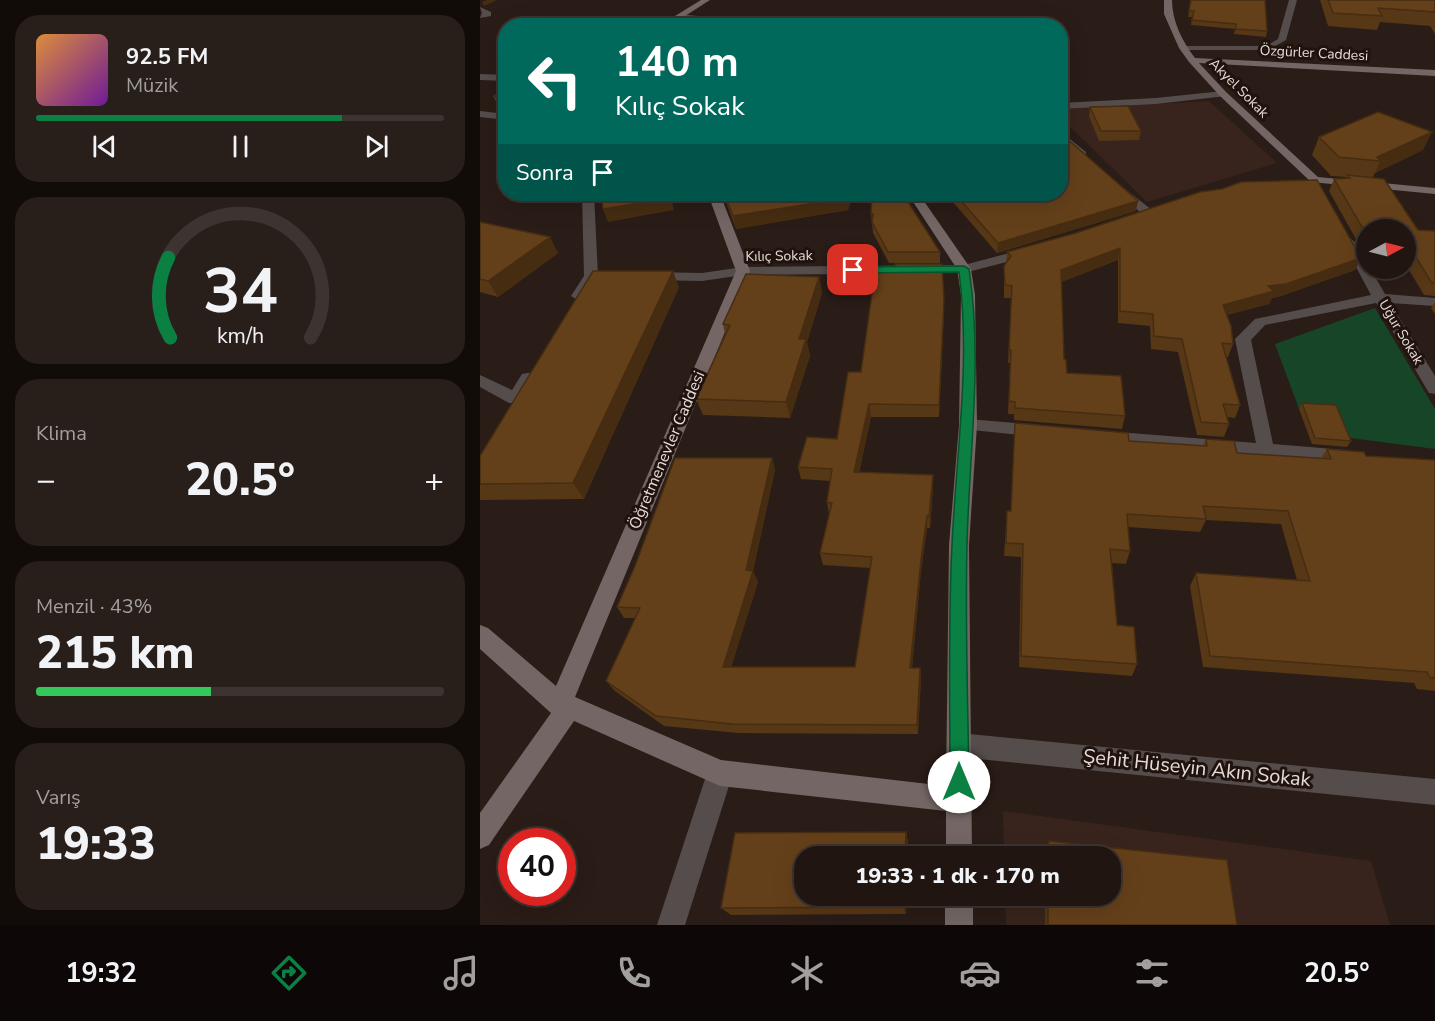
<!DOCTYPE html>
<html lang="tr">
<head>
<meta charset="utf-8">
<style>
	:root { --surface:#201511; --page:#281e1a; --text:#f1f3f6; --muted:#a29f9f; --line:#3d3431; --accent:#0b8043 }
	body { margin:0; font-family:"Nunito Sans",sans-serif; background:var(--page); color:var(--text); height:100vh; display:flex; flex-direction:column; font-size:22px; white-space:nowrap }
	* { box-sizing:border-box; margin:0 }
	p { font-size:20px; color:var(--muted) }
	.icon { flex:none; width:33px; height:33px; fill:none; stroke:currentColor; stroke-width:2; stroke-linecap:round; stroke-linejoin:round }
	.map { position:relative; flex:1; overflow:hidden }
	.details { display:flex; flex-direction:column; gap:15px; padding:15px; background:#120c09; width:480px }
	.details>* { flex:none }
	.banner { position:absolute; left:18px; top:18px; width:570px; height:183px; border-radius:24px; box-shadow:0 6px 24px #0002,0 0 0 2px var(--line); background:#00695c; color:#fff; overflow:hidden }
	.needle { width:39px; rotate:83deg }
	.controls { position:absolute; left:876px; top:219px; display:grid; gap:12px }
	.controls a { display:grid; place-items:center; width:60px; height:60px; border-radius:50%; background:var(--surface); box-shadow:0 6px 24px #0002,0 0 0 2px var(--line); font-size:30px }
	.speed { position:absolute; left:18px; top:828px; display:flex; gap:12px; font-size:30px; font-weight:700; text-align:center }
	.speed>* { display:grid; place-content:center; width:78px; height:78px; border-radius:50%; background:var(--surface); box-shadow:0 6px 24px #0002,0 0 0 2px var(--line); line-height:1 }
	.speed .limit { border:9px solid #d22; background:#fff; color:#111 }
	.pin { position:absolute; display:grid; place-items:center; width:51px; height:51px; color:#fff; margin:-26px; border-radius:12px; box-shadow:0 3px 9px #0006 }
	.me { position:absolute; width:66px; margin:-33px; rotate:0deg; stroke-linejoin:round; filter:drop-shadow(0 0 4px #0008) }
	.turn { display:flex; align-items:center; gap:21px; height:126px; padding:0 18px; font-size:27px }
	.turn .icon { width:78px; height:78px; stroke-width:2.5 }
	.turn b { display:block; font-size:42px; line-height:51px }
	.then { display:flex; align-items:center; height:57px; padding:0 18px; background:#0003; gap:12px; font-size:22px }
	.big { font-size:45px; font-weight:800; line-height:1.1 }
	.details .card { flex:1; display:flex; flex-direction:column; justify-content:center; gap:9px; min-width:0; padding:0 21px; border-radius:24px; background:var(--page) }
	.details .dial { align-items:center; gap:0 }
	.dial svg { height:156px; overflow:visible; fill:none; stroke:var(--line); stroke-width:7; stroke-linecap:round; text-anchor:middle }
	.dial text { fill:var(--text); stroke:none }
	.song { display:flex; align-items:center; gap:18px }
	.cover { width:72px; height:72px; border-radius:9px; background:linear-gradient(135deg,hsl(30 70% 55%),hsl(280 70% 35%)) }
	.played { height:6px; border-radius:3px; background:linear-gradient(90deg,var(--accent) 75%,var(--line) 75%) }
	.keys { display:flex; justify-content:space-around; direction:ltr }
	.heat { display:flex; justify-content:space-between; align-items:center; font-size:33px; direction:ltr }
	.charge { height:9px; border-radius:4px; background:linear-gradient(90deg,#34c759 43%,var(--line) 0) }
	.trip { position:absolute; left:314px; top:846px; width:327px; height:60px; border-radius:24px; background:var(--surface); box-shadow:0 6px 24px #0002,0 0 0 2px var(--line); font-weight:800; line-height:60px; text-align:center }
	.tab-bar { display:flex; height:96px; justify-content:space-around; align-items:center; background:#0d0807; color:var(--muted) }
	.tab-bar .icon { width:42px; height:42px }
	.tab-bar .active { color:var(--accent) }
	.tab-bar b { font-size:27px; color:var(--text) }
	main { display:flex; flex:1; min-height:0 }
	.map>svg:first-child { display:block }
</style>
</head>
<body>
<main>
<section class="details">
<div class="card">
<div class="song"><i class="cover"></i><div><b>92.5 FM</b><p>Müzik</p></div></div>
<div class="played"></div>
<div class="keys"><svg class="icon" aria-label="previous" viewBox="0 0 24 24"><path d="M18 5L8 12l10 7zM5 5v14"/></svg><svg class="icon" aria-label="pause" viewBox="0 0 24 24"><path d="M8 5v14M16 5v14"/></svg><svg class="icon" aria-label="next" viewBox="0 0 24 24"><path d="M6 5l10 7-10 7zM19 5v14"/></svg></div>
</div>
<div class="card dial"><svg viewBox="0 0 100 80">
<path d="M14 69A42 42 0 1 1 86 69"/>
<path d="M14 69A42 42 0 0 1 13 28" stroke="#0b8043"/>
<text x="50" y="56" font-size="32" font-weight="700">34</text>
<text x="50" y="72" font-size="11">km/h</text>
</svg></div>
<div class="card"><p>Klima</p>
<div class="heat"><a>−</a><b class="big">20.5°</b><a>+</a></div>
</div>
<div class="card"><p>Menzil · 43%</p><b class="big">215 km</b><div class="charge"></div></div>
<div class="card"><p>Varış</p><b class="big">19:33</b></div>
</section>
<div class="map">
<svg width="955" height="925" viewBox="0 0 955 925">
	<rect width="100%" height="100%" fill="#2a1c17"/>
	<path fill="#38241c" d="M729,101l68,62 -130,39 -86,-84v-9z
		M523,811l368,50 19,64h-384l-1,-29h105v-40h-106z"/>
	<path fill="#174528" d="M895,308l60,101v40l-92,-12 -44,-28 -24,-65z"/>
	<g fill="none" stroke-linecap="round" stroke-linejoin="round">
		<path fill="#554d4c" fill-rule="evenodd" d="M809,0h8l-11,40 -18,10h-85l-4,-2 4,-2h83l12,-7z
			M0,7l11,5v4l-11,2 2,-5z
			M199,14l92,10 3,2c-30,0 -61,-8 -91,-7 -10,0 -17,7 -27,7z
			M0,74l26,1v6l-26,-1z
			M743,91l5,3 -2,2 -70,8 -96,5v-6l96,-5z
			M0,111l26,3v6l-26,-3z
			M580,131l26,21v4h-8l-18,-16z
			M640,185l32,25v6h-8l-28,-26 -2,-2z
			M102,194h12l4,82 -15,23 -5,1 -7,-4 13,-20z
			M868,237c9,4 18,21 18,31h4l15,26 50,4v8l-45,-3 45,73v18l-6,-1 -53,-90 -111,22 -14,15 22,104 73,6 6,2 3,5 -3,5 -6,2 -247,-23 -3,-4 3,-4 6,-2 151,12 -21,-104 20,-20 116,-24 -29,-54z
			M548,248l5,1 2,3 -2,3 -69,18 -221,2 -41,6 -52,-1 -7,-4 7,-4 52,1 41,-6 221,-2z
			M48,373l6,1 2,4 -15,25h-12l-29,-16v-12l32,15 10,-16z
			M488,419l71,6 6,2 3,4 -3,4 -6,2 -77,-8 -3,-4 3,-4z
			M479,733l476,46v26l-476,-48 -9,-3 -3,-9 3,-9z
			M240,760l9,4 4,9 -48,152h-28l50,-152 4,-9z"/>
		<path fill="#736664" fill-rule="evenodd" d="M221,0h9l-28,18 -7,-2z
			M684,0h8c0,21 10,41 23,58l240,12v6l-236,-13 27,29 92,85 117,11v6l-124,-12 -91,-86 -31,-34 -10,-14 -15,-34z
			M228,194h12l30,77 -175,426 146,63 225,26 3,-241 10,-120 2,-130 -4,-26 -49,-75h11l52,75 4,26 2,130 -8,120 3,311h-26v-45l-226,-25 -146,-65 -85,124 -9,4v-36l71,-100 -71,-64v-24l8,3 68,58 180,-415z
			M465,896h28v29h-28z"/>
	</g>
	<path fill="#563716" d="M711,0l76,31 -1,6 -32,-3 1,-5 -44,-4 1,-8h-4z
		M840,0h115v34l-5,-8 -50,-4 -3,8 -49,-4z
		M26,91v15l-8,-1 -5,-9z
		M610,107l51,24 -2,9 -40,1 -10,-25z
		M839,137l104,13 -48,23 -3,5 46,52 17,1v65l-11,-1 -15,-25 -13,-2h10v-38h-40v27l-37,-66 5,-12h12v-2l-15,-1 -19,-21z
		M243,194h130l-5,16 -112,19z
		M392,194l68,58v11h-51l-16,-30 -2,-20z
		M466,194h114l76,17 -139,42z
		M0,222l78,31 -60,44 -18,-5z
		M596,233l285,25 -6,12 -74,26 -9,2 -3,6 -42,11 6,29 -5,13h-2l14,48 -5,13 -8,-1 2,7 -5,13 -27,-2 -19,-83 -27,-3 -1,-23 -32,-3v-63l-57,22 3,77 3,14 58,43 -3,13 -108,-9v-6h-6l2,-51h-2l3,-65h-7v-32l2,-3 1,-11z
		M415,264l49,48 -5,105h-68l-12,56 74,14 -3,41h-3l-6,43 -9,97h8l1,10 -3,56 -180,-1 -74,-7 -49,-35 -9,-10 30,-63h-12l-7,-11 155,-149 3,12 -22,101 5,11 -27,85h124l15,-99 -47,-3 -3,-12 9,-39 -2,-12 3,-21 -29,-2 -3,-12 39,-28 24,-67 34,-101z
		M339,277l3,16 -15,49 3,14 -20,62 -87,-3 -7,-16 29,-65 -2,-10z
		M199,287l-95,212 -104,1v-44z
		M955,302v12l-4,-6z
		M822,403l49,38 -4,6 -35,-3 -13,-35z
		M535,423l114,18 74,5 3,-7 31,14 84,5 6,-9 39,7 69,4v231l-18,-2 -3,-6 -211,-16 -13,-81 6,-13 101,7 -16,-56 -75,-4 -6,12 -72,-5 2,24 -4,13 -14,-1 5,62 20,39 -5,12 -113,-9 2,-110 -17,-1 3,-45h4z
		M426,832l2,10 -2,72 -175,1 -10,-7z
		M569,841l178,19 10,65h-192v-29h65v-40h-65v-6z"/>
	<path fill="#462d12" d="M7,0h10l-13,6 -2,-4z
		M952,132l-9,18 -48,23 5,-12 -3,-4z
		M190,194l4,16 -66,12 -5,-13z
		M368,194h5l-5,16 -112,19 -3,-13z
		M658,201l-2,10 -139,42 1,-10z
		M70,237l8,16 -60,44 -10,-16z
		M640,248l-2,12 -59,23 2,-13z
		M881,258l-6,12 -74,26 -9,2 -3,6 -51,13 5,-12 45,-19z
		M193,271l6,16 -95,212 -11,-16z
		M339,277l3,16 -15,49 3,14 -20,62 -4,-16 13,-63z
		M464,300v12l-5,105v-12z
		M389,404l2,13 -15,67 -2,-12z
		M292,458l3,12 -22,101 5,11 -30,95 -5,-10z
		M453,475v12l-3,41 -1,-12z
		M447,516v12l-6,43 -10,107 -1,-10 11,-108z
		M440,668l1,10 -3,56 -1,-9z
		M426,832l2,10v14h-3z
		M424,896h2v18l-3,-7z"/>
	<path fill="#64401a" stroke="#462d12" stroke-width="1.5" d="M711,0h74l2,31 -31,-2v-5l-44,-4 2,-9h-5z
		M848,0h107v12l-57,-4 4,8 -49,-3z
		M237,23l20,3h-24z
		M26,91v6l-13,-1z
		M648,106l13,25h-40l-11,-24z
		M898,112l54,20 -55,25 3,4 -41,-4 -20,-20z
		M585,137l73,64 -140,42 -43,-49h105v-56z
		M867,175l37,4 34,51 17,1v52l-4,-1 -15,-25 -10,-1v-26h-40v4l-32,-55 16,-1z
		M837,180l44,78 -75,26 -18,2 6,5 -51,14 8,21 2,18 -11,-1 18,62 -17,-1 6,20 -28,-2 -19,-83 -28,-3 -1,-22 -33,-3v-63l-59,22 3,89 2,1 1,13 54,3 4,40 -110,-8v-6l-6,-1 2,-51h-2l3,-64 -7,-1 -1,-19 7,-10 -4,-4 69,-19 124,-41 22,-3 19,-7z
		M122,194h67l1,4 -67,11z
		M244,194h124l-1,4 -114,18z
		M392,194h31l37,58h-52l-16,-30 1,-8 -2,-1z
		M0,222l70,15 -62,44 -8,-2z
		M415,264h47l2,36 -5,105 -70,-1 -15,68 79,3 -4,41h-2l-6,44 -11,108h10l-3,57 -185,-1 -76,-8 -50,-35 34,-73 -23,-1 18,-41 40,-108h97l-26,112 7,1 -30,96h132l17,-110 -52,-4 12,-50 -5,-1 5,-33 -34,-2 9,-30 30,2 11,-67h13l14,-100 24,-1z
		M113,271h80l-100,212 -93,1v-28z
		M266,274l73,3 -20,62h7l-20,63 -90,-3 34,-74 -7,-1z
		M822,403l34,2 15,36 -36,-3z
		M535,423l113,10 1,8 78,5 -1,-7 28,2 3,12 94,6 -4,-10 37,3 2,4 69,4v218h-5l-3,-6 -217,-16 -14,-83 114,8 -22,-70 -85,-5 3,13 -79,-5 3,37 -20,-2 7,76 17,2 3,37 -116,-8 2,-112 -17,-1 1,-32h4z
		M426,832l-1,24h-101v40h100l-1,11 -182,1 14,-75z
		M569,841l178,19 10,65h-189v-29h62v-40h-61z"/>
	<path fill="#0b8043" stroke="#07532c" stroke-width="1.5" d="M484,266l5,3c14,91 0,185 -2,276 -2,79 1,158 2,237l-3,6 -7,3 -7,-3 -2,-6c0,-79 -2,-159 2,-237 4,-89 19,-184 7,-273l-106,1 -5,-3 5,-3z"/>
	<g text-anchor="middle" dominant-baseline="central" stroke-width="6" stroke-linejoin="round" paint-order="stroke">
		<g font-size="14" fill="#e6dcd8" stroke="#20130e">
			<text transform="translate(834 53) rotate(3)">Özgürler Caddesi</text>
			<text transform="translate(759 88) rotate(45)">Akyel Sokak</text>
			<text transform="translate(299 256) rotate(-1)">Kılıç Sokak</text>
			<text transform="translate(921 332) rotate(59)">Uğur Sokak</text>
		</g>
		<g font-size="16" fill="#e6dcd8" stroke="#20130e">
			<text transform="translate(187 450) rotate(-67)">Öğretmenevler Caddesi</text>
		</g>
		<g font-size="20" fill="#e6dcd8" stroke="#20130e">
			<text transform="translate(717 768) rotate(6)">Şehit Hüseyin Akın Sokak</text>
		</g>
	</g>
</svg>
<div class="controls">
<a><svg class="needle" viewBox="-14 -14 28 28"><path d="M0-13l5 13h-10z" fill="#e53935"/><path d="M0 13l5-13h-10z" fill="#a29f9f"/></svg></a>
</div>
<div class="speed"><div class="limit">40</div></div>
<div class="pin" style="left:373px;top:270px;background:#d93025"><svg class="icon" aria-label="arrive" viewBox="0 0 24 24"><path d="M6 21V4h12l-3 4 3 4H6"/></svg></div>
<svg class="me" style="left:479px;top:782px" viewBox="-20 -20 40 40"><circle r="19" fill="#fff"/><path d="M0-13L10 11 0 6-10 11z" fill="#0b8043"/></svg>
<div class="trip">19:33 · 1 dk · 170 m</div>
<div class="banner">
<div class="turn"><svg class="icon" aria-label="left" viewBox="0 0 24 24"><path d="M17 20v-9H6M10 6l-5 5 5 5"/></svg><div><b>140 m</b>Kılıç Sokak</div></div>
<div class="then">Sonra<svg class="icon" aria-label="arrive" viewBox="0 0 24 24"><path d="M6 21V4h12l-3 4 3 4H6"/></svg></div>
</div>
</div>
</main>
<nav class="tab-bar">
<b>19:32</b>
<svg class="icon active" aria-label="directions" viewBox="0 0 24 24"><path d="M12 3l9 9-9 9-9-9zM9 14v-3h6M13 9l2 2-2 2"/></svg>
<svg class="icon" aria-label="music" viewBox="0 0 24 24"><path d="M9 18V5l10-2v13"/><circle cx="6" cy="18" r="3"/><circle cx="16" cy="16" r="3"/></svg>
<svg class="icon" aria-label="phone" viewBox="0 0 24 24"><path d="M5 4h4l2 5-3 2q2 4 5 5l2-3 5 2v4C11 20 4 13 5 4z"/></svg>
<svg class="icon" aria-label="climate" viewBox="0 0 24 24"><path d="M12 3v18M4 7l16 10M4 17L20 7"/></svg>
<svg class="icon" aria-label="car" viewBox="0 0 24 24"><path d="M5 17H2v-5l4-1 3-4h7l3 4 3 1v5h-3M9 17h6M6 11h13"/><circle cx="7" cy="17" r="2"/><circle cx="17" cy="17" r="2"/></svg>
<svg class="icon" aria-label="filters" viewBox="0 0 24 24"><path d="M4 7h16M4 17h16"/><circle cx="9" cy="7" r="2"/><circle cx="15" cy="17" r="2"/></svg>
<b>20.5°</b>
</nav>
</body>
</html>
